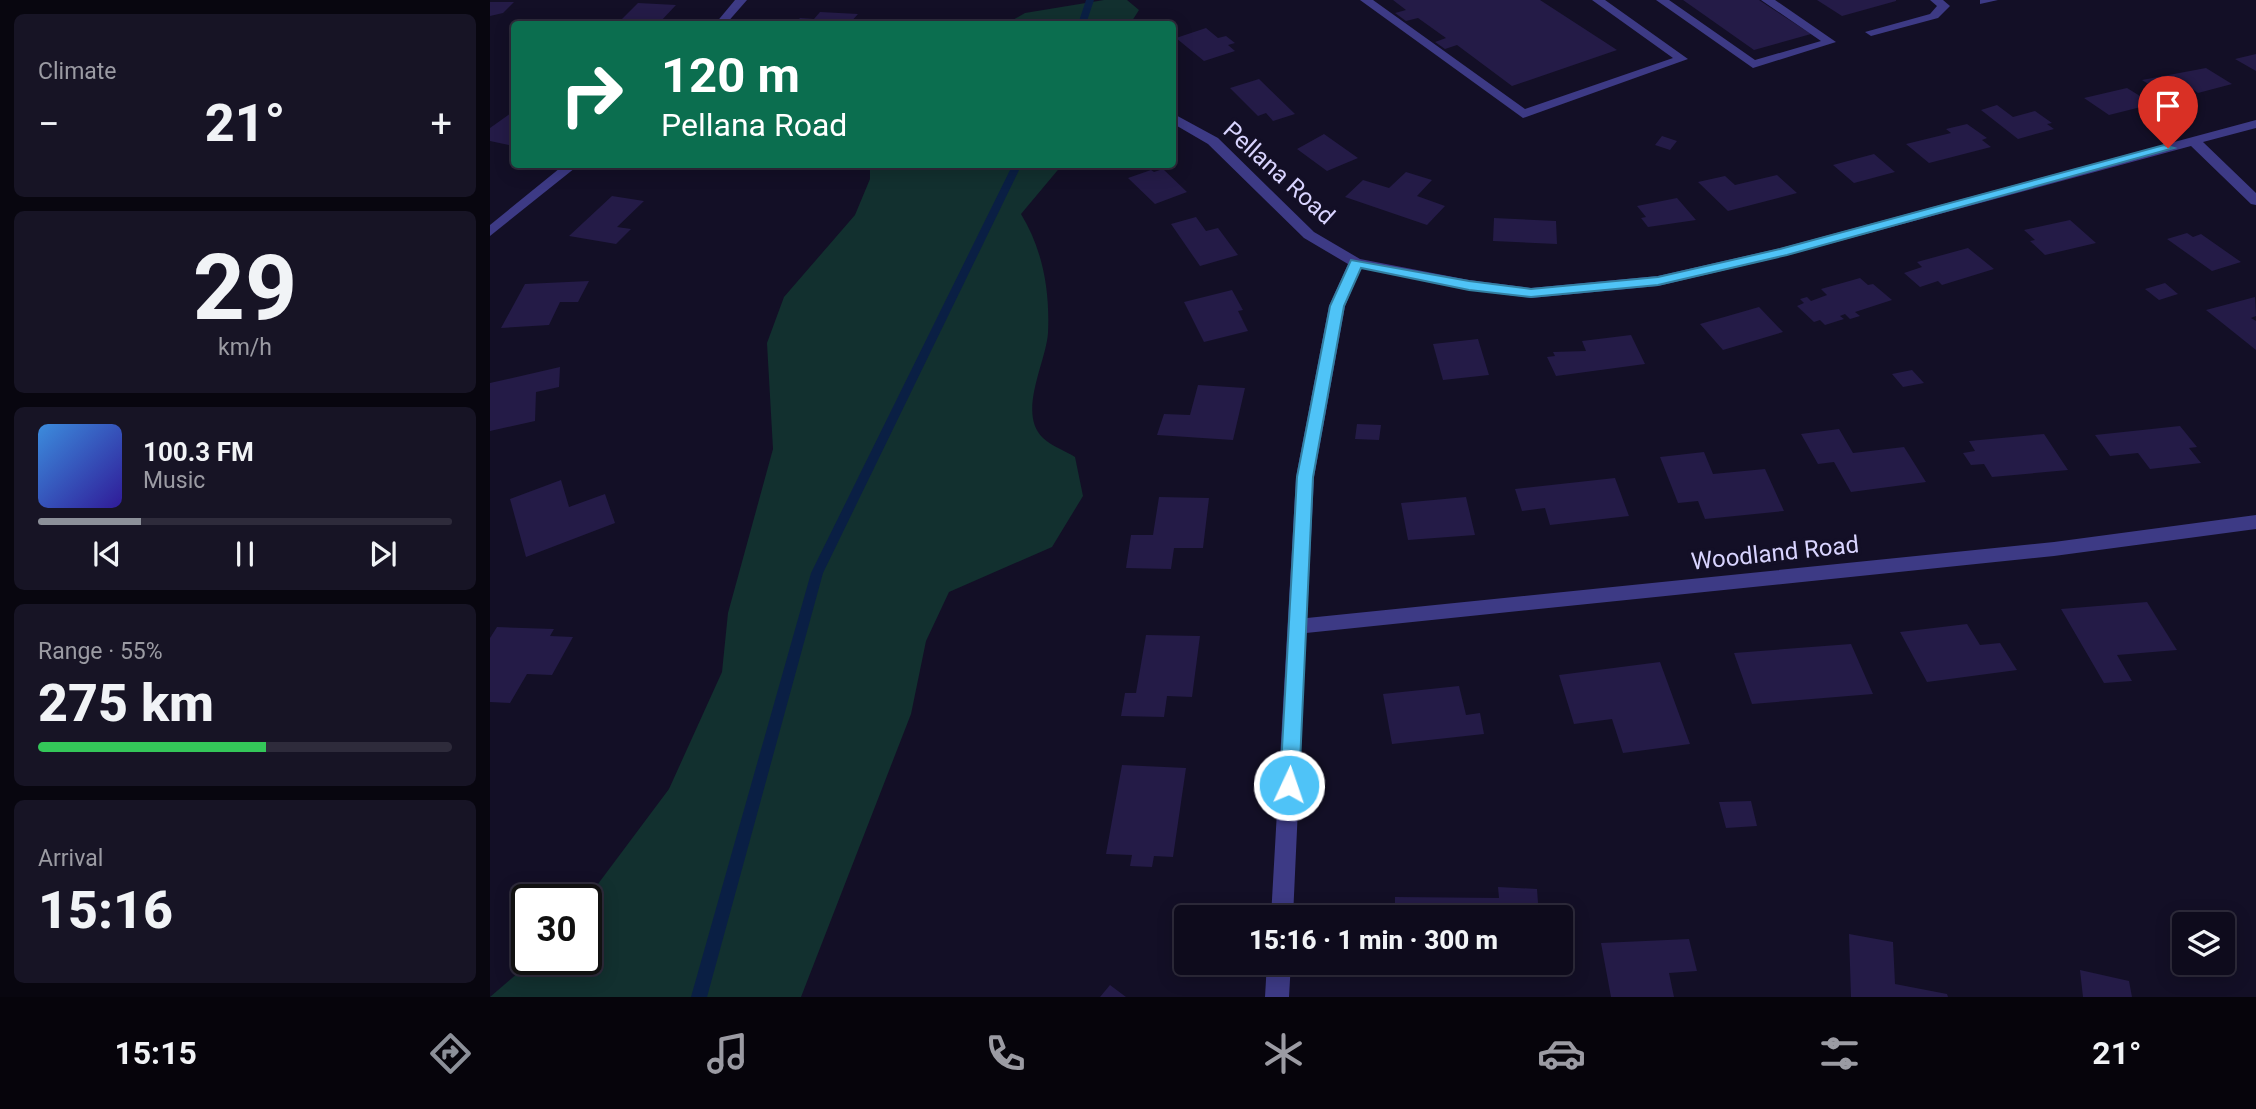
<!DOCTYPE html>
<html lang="en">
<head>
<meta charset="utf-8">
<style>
	:root { --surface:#0e0b1c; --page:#171425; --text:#f1f3f6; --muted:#9b9ba3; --line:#2e2b3b; --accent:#8c9099 }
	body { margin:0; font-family:Roboto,sans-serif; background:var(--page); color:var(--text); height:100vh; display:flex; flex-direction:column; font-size:26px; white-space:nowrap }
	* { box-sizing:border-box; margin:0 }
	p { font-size:23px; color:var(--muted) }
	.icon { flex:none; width:38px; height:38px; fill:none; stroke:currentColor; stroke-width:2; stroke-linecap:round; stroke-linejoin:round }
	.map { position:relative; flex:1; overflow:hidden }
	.details { display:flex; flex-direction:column; gap:14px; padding:14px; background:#08060f; width:490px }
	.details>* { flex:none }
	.top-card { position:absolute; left:21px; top:21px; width:665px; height:147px; border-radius:7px; box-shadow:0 4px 18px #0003,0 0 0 2px var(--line); background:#0b6e4f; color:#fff; overflow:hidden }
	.tools { position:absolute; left:1682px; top:912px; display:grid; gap:14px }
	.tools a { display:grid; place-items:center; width:63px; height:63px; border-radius:7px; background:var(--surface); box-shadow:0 4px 18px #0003,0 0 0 2px var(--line); font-size:35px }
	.speed { position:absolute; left:21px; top:884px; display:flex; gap:14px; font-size:35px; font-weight:700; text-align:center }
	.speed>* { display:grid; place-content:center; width:91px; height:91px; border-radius:50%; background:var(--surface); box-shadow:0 4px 18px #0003,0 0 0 2px var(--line); line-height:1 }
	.speed .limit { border:4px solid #111; border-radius:10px; background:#fff; color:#111 }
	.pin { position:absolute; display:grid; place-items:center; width:60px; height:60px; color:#fff; margin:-72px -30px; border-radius:50% 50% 50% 0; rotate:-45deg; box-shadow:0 0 7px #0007 }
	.pin .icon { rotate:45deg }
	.me { position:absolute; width:77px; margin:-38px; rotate:3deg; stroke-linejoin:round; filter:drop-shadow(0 0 5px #0008) }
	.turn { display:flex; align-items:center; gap:24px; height:147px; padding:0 35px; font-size:32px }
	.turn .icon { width:91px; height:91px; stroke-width:2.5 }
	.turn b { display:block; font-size:49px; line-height:60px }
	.big { font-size:52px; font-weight:800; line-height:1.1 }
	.details .card { flex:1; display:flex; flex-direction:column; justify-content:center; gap:10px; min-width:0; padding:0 24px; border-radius:10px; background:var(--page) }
	.details .dial { align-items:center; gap:0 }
	.dial b { font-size:91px; line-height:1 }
	.song { display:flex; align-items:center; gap:21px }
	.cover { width:84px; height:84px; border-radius:10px; background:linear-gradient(135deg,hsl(210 70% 55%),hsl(250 70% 35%)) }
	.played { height:7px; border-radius:4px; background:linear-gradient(90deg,var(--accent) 25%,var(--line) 25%) }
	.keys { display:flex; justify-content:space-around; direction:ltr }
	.heat { display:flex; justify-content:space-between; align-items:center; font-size:38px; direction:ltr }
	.charge { height:10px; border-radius:5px; background:linear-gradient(90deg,#34c759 55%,var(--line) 0) }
	.trip { position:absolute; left:684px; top:905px; width:399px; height:70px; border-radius:7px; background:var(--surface); box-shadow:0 4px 18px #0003,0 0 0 2px var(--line); font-weight:800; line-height:70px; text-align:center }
	.tab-bar { display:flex; height:112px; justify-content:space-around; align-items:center; background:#06040b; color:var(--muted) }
	.tab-bar .icon { width:49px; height:49px }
	.tab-bar .on { color:var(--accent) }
	.tab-bar b { font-size:32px; color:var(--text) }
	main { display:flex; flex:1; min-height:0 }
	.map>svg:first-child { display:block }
</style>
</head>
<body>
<main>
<section class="details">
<div class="card"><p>Climate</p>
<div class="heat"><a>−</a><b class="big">21°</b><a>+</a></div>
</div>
<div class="card dial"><b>29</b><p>km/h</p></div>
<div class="card">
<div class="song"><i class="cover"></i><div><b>100.3 FM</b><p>Music</p></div></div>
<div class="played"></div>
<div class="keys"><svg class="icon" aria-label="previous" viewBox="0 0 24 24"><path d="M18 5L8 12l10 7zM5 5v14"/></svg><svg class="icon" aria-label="pause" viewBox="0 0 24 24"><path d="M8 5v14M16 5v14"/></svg><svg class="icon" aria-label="next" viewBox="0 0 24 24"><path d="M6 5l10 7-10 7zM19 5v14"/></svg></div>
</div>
<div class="card"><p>Range · 55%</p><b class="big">275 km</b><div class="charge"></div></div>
<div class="card"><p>Arrival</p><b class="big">15:16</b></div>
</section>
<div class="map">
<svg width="1766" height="997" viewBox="0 0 1766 997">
	<rect width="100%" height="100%" fill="#130f26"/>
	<path fill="#12302f" d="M614,0h23l12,10 -9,14h-119v-3l14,-8z
		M380,165h192l-41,49c22,36 29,77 27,119 -2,30 -31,80 -5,105 8,8 23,13 32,19l8,39 -31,51 -103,45 -23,49 -15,73 -110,283h-311l44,-38h52v-59l83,-111 53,-117 6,-59 45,-164 -6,-106 17,-46 71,-82 15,-36z"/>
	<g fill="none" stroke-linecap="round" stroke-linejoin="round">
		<path fill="#0a1f44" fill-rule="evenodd" d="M596,0h8l-8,24h-8z
			M523,164h9l-199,409 -116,424h-16l120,-424z"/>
	</g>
	<path fill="#241b47" d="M903,0h147l77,50 -105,36 -55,-41 -12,4 -10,-7 11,-4 -28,-20 -12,3 -11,-8 11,-3z
		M1193,0h76l52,34 -57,16z
		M1327,0h79v1l-54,15z
		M0,2h24l-11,11 -13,3z
		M148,3l38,2 -16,17 -39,-2z
		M330,12l38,2 -9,10h-55l6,-6 14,1z
		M716,28l12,10 8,-2 9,7 -7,2 7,6 -31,10 -28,-23z
		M1766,54v17l-21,-12z
		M1716,68l26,16 -34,9 -8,-6 -26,7 -22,-14z
		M769,79l36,35 -22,7 -7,-8 -8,3 -28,-28z
		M1637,88l26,16 -44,11 -25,-17z
		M1507,105l16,12 22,-6 17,12 -5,1 7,5 -36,10 -37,-29z
		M24,111v35l-24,-5v-13z
		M1477,124l20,14 -5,2 9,7 -62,16 -23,-19 45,-11 -5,-4z
		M834,134l34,24 -31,13 -30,-22z
		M1172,136l15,5 -7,9 -15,-5z
		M1384,154l21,18 -41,11 -21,-18z
		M673,169l24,23 -32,12 -27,-26 23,-8 3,2z
		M916,172l26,8 -15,16 28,10 -18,19 -82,-28 18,-17 26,8z
		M1287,175l20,18 -69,18 -30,-29 27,-6 10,9z
		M122,196l32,5 -27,26 14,2 -15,15 -47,-8z
		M1187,198l19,22 -48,7 -7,-9 5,-1 -9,-11z
		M706,217l10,14 12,-3 20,27 -38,11 -29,-42z
		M1004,218l62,3 1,23 -64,-3z
		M1580,220l26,23 -51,12 -15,-14 5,-1 -11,-10z
		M1697,233l6,4 8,-3 40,28 -29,9 -45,-32z
		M1478,248l26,21 -52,16 -4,-4 -18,6 -16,-14 18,-6 -5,-5z
		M1370,278l8,7 5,-1 19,16 -37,12 5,4 -10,3 -5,-5 -5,2 4,3 -19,6 -5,-5 -6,2 -17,-16 7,-3 -4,-4 7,-2 4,4 16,-6 -6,-6z
		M99,281l-11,21h-18l-11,23 -48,3 24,-44z
		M1675,283l13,11 -19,6 -14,-11z
		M742,290l11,20 -5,1 10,20 -44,11 -20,-40z
		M1765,297l1,19 -5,2 5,3v29l-50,-40z
		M1269,307l24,25 -60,18 -23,-26z
		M1141,335l14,29 -89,12 -9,-19 8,-1 -2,-4 33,-1 -4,-10z
		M988,339l11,36 -46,5 -10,-36z
		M70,367l-1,20 -23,5 -1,29 -45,10v-48z
		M1422,370l12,13 -21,4 -11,-13z
		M708,385l47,3 -12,52 -76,-5 7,-21 26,1z
		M867,424l24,1 -2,15 -24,-1z
		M1690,426l17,21 -8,1 12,15 -51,6 -12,-16 -28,3 -15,-21z
		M1349,429l14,24 51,-6 22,35 -75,10 -17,-30 -16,2 -17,-30z
		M1554,434l24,36 -76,7 -8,-13 -13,1 -8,-12 12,-2 -6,-10z
		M1214,452l9,22 52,-5 19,42 -79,8 -7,-18 -20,2 -18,-46z
		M1125,478l14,38 -79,9 -5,-17 -23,3 -7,-22z
		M71,480l8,27 36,-13 10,29 -89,34 -16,-58z
		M669,497l50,1 -6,50h-29l-3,21 -45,-1 5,-33h22z
		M976,497l9,38 -67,5 -7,-37z
		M1657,602l30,48 -60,5 15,26 -28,2 -43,-74z
		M1477,624l13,21 20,-2 17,27 -90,12 -27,-50z
		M7,627l57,2 -4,7 23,1 -21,38 -25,-1 -17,29 -20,-1v-64z
		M656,635l54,1 -8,61 -25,-1 -3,21 -43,-1 4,-23h11z
		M1361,644l22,50 -121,10 -18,-51z
		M1170,662l30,82 -67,9 -11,-34 -38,5 -15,-49z
		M969,686l7,29 14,-2 4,21 -92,10 -9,-50z
		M632,765l64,3 -13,89 -19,-1 -2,11 -22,-1 2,-11 -26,-1z
		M1261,801l6,25 -31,2 -7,-26z
		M1008,887l39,2 2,28h-144v-20l104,1z
		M1359,934l44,8 2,42 52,10 1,3h-97z
		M1199,939l8,32 -28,2 5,24h-63l-10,-54z
		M1590,970l49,11 3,16h-49z
		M620,985l16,12h-26z"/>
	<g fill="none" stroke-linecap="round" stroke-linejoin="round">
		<path fill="#3d3a85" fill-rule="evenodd" d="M870,0h13l152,109 148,-51 -81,-58h13l83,59 -165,59z
			M1166,0h13l86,60 66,-19 -60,-41h14l61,42 -83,26z
			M1440,0h13l7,6 -12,12 -67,18 -6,-4 65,-18 7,-8z
			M1490,0h18l-18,4z"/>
		<path fill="#3d3a85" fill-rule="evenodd" d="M245,0h12l-21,24h-11z
			M682,113l46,25 96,94 46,27 109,21 62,8 127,-12 123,-28 475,-128v8l-53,14 53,51v12l-5,-1 -60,-58 -403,109 -130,31 -127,12 -62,-8 -108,-22 -16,38 -31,171 -7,141 747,-76 202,-27v14l-202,27 -748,77 -13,284h-22l25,-440 33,-171 19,-42 -44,-26 -96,-94 -36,-21z
			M75,164h15l-90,72v-11z
			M777,962h24l-2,35h-24z"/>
	</g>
	<path fill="#4fc3f7" stroke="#337fa1" stroke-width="2" d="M1674,145l10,3 -387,107 -129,30 -127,12 -62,-7 -108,-22 -17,38 -31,171 -14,308 -3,5 -7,3 -7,-3 -2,-5 17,-308 33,-171 21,-46 118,21 62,8 127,-12 122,-28z"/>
	<g text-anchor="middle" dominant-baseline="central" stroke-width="7" stroke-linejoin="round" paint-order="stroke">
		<g font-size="24" fill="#d9d4ff" stroke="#130f26">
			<text transform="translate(789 173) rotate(42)">Pellana Road</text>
			<text transform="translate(1285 553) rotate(-6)">Woodland Road</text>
		</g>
	</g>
</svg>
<div class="tools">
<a><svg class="icon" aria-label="layers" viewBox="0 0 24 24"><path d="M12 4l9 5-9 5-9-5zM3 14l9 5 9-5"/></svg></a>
</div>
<div class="speed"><div class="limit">30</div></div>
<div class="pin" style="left:1678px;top:148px;background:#d93025"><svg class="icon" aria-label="arrive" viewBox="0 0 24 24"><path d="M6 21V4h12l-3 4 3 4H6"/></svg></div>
<svg class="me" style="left:799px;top:785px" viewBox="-20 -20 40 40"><circle r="17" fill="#4fc3f7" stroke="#fff" stroke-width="3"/><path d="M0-11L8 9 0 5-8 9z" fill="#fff"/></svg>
<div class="trip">15:16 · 1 min · 300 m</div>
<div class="top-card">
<div class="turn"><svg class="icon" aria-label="right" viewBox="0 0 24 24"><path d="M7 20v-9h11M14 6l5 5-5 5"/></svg><div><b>120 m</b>Pellana Road</div></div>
</div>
</div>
</main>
<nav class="tab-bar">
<b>15:15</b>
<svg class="icon on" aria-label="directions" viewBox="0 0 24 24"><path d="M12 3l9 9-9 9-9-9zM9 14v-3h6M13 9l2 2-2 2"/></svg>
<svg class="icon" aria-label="music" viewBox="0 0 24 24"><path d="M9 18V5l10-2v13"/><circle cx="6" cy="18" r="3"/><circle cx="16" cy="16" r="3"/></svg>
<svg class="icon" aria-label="phone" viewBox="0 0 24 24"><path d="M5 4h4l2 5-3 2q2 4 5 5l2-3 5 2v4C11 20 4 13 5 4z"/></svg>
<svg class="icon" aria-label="climate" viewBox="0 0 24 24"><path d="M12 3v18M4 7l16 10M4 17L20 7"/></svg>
<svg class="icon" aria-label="car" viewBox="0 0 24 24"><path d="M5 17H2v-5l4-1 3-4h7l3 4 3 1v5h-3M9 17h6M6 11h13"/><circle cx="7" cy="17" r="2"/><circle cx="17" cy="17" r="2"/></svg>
<svg class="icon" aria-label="filters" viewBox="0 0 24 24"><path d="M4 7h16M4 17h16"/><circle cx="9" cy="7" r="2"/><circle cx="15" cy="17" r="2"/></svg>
<b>21°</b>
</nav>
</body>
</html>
